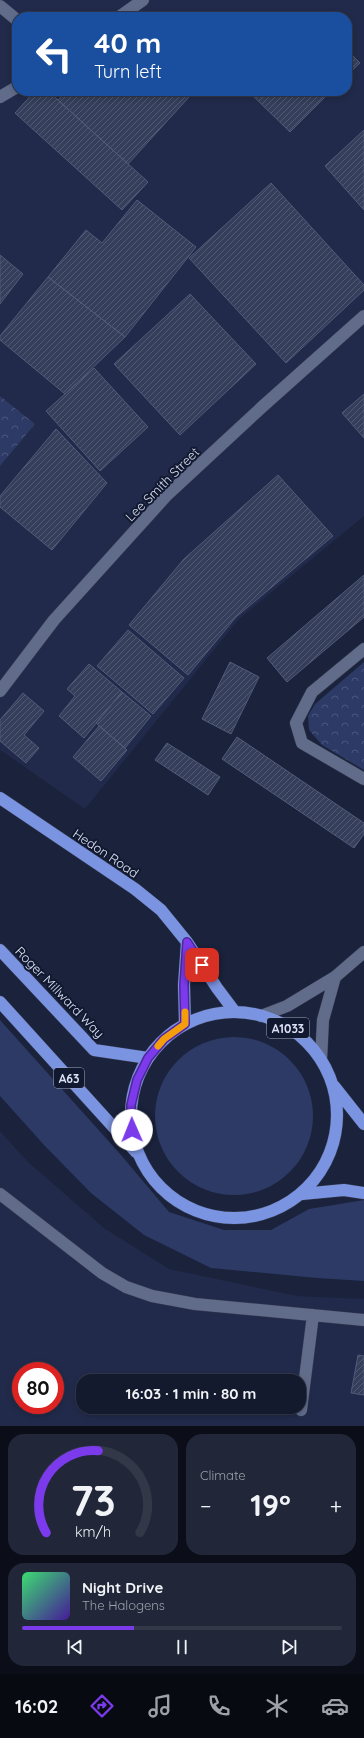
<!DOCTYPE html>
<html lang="en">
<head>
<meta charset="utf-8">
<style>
	:root { --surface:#141a2d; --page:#212739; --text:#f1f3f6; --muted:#9da1aa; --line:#333849; --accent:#7c3aed }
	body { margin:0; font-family:Quicksand,sans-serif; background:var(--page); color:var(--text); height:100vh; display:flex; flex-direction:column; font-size:15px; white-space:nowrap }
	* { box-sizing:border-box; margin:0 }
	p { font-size:13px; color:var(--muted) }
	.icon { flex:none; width:22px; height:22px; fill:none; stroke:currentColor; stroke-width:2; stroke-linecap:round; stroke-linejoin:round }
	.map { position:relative; height:1426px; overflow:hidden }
	.side { display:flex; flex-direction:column; gap:8px; padding:8px; background:#0b0e19; flex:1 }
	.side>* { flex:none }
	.banner { position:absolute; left:12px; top:12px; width:340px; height:84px; border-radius:16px; box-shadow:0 2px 6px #0003,0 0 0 1px var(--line); background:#1a4fa0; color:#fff; overflow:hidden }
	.speed { position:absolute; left:12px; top:1362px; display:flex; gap:8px; font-size:20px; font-weight:700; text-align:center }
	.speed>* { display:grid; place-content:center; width:52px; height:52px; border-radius:50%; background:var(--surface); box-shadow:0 2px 6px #0003,0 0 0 1px var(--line); line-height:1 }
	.speed .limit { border:6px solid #d22; background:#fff; color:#111 }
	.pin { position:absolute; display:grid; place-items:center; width:34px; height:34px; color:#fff; margin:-17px; border-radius:8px; box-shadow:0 2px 6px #0006 }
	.me { position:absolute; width:44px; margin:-22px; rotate:359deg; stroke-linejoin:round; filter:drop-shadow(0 0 3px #0008) }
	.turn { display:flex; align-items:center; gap:14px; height:84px; padding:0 16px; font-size:18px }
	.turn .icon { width:52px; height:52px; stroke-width:2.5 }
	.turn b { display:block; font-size:28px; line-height:34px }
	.big { font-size:30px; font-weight:700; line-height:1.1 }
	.side .card { flex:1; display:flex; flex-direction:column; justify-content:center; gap:6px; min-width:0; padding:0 14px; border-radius:16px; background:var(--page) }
	.side .dial { align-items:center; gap:0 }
	.dial svg { height:104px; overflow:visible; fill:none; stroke:var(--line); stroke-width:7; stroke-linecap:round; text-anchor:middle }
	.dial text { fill:var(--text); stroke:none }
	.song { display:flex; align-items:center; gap:12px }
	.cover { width:48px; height:48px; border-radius:6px; background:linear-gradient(135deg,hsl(140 70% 55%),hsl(260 70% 35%)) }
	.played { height:4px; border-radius:2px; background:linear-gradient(90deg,var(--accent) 35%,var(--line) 35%) }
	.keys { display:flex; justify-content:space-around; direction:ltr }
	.heat { display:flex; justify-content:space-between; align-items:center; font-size:22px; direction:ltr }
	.side .tiles { flex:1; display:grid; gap:8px; grid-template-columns:1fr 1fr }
	.card:last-child { grid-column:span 2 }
	.trip { position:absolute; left:76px; top:1374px; width:230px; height:40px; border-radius:16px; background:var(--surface); box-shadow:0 2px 6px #0003,0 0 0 1px var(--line); font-weight:700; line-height:40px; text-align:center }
	.menu { display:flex; height:64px; justify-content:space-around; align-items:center; background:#080a12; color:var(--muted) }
	.menu .icon { width:28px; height:28px }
	.menu .active { color:var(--accent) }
	.menu b { font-size:18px; color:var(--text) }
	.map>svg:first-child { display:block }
</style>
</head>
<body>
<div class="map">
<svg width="364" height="1426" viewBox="0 0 364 1426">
	<defs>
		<pattern id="park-crowns" width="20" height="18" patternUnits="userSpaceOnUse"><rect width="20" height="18" fill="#2d3a65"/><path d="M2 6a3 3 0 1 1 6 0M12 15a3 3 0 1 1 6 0" fill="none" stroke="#4b567c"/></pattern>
		<pattern id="building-hatch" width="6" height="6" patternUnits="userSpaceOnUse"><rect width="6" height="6" fill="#353e5a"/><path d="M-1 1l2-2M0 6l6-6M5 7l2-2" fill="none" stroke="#525a72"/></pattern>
	</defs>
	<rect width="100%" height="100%" fill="#1a223c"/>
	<path fill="#212a4a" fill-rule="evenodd" d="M0,0h364v516l-125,103 -154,190 -85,-59zM17,17h330v74h-330z
		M0,1131l27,30 77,67 65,41 128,27 67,3v127h-364zM21,1371h34v34h-34zM83,1381h216v26h-216z"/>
	<path fill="#2d3a65" d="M0,1020l121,135 48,57 55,18h47l38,-21 55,-9v81l-47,-3 -106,-10 -67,-33 -53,-42 -47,-48 -44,-49z
		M155 1116a79 79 0 1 1 158 0a79 79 0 1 1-158 0Z"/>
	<path fill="url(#park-crowns)" d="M0,396l35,28 -35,42z
		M364,662v108l-42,-25 -13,-15 -1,-14 7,-12z"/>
	<path fill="url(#building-hatch)" stroke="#515b79" d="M347,50l13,13 -13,12z
		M35,91h13l100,91 -26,28 -107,-97z
		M67,91h115l7,6 -61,67 -70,-64z
		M248,91h83l-41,41z
		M364,130v80l-39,-44z
		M271,183l93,102v5l-78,73 -97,-105z
		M137,200l59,47 -71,90 -77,-60 38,-47 16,13z
		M0,255l23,19 -23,30z
		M48,277l77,60 -60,57 -65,-54v-4z
		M190,294l66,70 -76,71 -66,-71z
		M94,368l54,59 -48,44 -54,-60z
		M364,394v44l-22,-25z
		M56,429l51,54 -55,67 -52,-43v-11z
		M278,475l55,61 -97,81 -48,58 -59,-50 55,-66z
		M364,575v42l-77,65 -20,-24z
		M128,630l56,48 -31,36 -56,-48z
		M230,662l29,15 -28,57 -29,-15z
		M89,664l33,28 -38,46 -25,-22 16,-20 -8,-7z
		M122,692l29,24 -26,32 -29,-25z
		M23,693l21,18 -20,24 15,13 -13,15 -26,-22v-21z
		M99,726l28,24 -26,31 -28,-24z
		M237,737l127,86v11l-10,14 -132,-89z
		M167,743l53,34 -12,18 -53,-35z
		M358,1355l6,1v39l-13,-2z"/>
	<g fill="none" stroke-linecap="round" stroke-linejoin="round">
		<g stroke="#353b50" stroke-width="13">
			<path id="minor" d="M0,6l17,14
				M119,17l24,-17
				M0,97l17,-10
				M364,649l-52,43 -16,31 6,20 62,36
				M0,691l54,-71 113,-125 95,-88 102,-91
				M261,1016l26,-10 48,-29 29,-25
				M321,1060l2,-40 12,-43
				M0,1194l102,79 24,14 26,9 43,8 169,16
				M301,1410l12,-95"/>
		</g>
		<g stroke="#353b50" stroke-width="13">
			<path id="highway" d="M0,798l135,91 26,21 26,32 30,46 18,24
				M0,950l94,100 54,8
				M0,1002l136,150
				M131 1115a103 103 0 1 1 206 0a103 103 0 1 1-206 0Z
				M185,1024l-1,-39 3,-43
				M334,1086l30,38
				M302,1194l42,-4 20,3"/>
		</g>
		<use href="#minor" stroke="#616c8a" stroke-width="12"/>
		<use href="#highway" stroke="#7b94e1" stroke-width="12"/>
	</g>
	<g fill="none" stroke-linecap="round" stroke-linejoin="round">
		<g stroke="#51269a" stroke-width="10">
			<path id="route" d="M132,1130l-1,-25 6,-25 11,-22 16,-19 21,-15 -1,-39 3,-43 15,23"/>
		</g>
		<use href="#route" stroke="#7c3aed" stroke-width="7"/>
		<path stroke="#f59e0b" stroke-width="7" d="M158,1046l6,-7 21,-15v-12"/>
	</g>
	<g text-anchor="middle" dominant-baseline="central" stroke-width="4" stroke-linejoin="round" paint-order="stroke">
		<g fill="#111931" stroke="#a0a6ba" stroke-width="1">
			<rect x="267" y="1018" width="42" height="20" rx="3"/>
			<rect x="54" y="1068" width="30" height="20" rx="3"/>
		</g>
		<g font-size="12" font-weight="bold" fill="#dde3f5">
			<text x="288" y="1028">A1033</text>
			<text x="69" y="1078">A63</text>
		</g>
		<g font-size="13" fill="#dde3f5" stroke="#111931">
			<text transform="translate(162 484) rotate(-45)">Lee Smith Street</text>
			<text transform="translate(106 853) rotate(34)">Hedon Road</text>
			<text transform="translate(60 992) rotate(46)">Roger Millward Way</text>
		</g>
	</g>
</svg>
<div class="speed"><div class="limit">80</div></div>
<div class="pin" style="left:202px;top:965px;background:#d93025"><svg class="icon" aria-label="arrive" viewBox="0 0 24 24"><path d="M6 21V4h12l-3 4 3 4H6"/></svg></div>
<svg class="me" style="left:132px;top:1130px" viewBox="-20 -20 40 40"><circle r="19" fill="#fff"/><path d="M0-13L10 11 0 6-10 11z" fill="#7c3aed"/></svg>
<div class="trip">16:03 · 1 min · 80 m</div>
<div class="banner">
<div class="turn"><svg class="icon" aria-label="left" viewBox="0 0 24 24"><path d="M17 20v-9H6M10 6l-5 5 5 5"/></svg><div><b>40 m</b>Turn left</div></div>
</div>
</div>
<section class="side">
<div class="tiles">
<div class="card dial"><svg viewBox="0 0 100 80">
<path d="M14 69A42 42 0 1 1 86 69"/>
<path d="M14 69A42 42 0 0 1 54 6" stroke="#7c3aed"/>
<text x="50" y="56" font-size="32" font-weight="700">73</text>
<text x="50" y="72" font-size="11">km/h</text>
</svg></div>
<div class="card"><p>Climate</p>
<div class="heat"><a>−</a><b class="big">19°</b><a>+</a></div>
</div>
<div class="card">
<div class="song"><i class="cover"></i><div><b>Night Drive</b><p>The Halogens</p></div></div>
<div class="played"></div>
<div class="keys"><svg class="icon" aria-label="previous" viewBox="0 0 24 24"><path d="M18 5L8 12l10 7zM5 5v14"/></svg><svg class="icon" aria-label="pause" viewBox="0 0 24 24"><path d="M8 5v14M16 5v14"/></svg><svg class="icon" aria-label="next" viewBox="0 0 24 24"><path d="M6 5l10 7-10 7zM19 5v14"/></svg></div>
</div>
</div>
</section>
<nav class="menu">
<b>16:02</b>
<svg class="icon active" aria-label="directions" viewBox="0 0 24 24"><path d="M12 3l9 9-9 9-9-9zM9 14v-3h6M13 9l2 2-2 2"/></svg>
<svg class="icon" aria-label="music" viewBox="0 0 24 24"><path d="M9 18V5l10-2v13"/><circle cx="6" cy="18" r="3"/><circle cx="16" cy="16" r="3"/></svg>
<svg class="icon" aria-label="phone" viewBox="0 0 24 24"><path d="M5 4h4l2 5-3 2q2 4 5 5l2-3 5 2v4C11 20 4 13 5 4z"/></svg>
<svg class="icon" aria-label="climate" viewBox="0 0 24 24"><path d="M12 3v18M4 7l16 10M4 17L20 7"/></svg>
<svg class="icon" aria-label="car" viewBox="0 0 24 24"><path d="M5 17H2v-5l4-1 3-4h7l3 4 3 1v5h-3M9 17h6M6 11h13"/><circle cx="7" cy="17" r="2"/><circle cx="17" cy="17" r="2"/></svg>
</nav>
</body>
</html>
